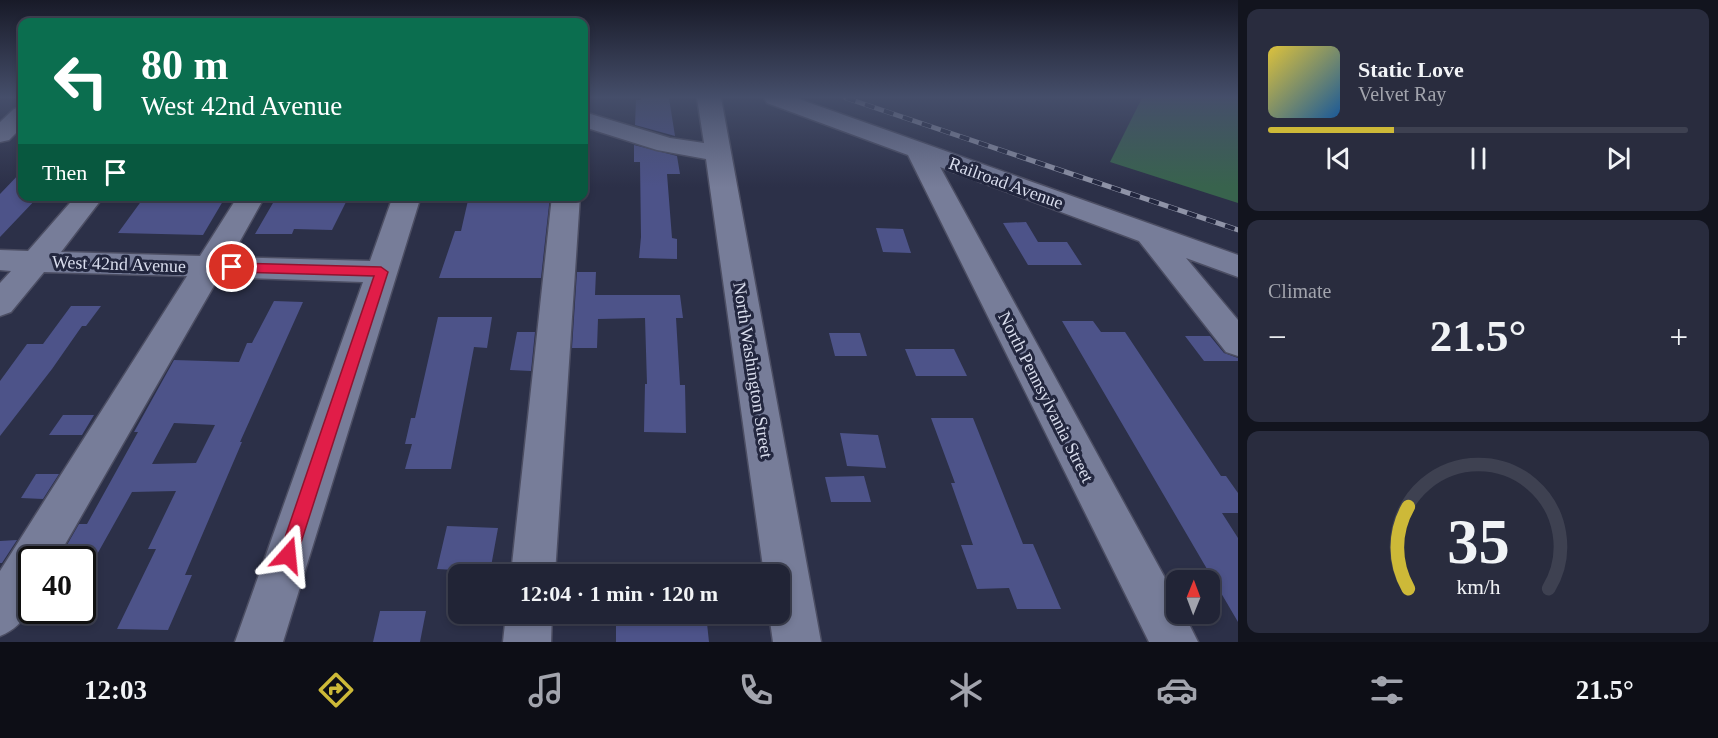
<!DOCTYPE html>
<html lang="en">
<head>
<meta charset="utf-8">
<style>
	:root { --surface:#212436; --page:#292c3e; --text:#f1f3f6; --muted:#a2a4ad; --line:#3e4151; --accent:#cdb938 }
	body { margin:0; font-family:"Times New Roman",serif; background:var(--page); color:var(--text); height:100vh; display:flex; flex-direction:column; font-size:22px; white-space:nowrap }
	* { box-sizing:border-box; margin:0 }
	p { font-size:20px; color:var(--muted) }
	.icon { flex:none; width:33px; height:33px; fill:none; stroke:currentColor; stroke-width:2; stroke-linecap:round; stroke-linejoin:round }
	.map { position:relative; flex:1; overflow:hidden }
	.panel { display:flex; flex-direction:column; gap:9px; padding:9px; background:#12141e; width:480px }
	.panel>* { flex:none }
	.top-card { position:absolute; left:18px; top:18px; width:570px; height:183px; border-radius:12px; box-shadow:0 3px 9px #0003,0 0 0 2px var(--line); background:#0b6e4f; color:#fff; overflow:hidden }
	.needle { width:39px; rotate:1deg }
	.fabs { position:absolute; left:1166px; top:570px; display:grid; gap:12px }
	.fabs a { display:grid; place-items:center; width:54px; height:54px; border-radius:12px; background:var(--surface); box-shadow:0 3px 9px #0003,0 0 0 2px var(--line); font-size:30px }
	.speed { position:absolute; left:18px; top:546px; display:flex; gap:12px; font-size:30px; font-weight:700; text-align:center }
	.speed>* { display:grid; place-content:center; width:78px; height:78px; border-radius:50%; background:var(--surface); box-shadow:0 3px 9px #0003,0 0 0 2px var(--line); line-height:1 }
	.speed .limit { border:3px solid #111; border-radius:9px; background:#fff; color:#111 }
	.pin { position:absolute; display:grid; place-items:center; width:51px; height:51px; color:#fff; margin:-26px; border:3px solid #fff; border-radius:50%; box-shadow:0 2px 6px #0007 }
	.me { position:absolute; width:66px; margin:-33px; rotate:18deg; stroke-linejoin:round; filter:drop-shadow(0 0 4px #0008) }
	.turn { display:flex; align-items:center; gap:21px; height:126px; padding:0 24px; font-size:27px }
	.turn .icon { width:78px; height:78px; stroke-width:2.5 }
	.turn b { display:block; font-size:42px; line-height:51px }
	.then { display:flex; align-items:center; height:57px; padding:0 24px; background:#0003; gap:12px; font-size:22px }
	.big { font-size:45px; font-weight:700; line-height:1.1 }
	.panel .card { flex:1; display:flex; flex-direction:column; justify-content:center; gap:9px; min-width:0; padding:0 21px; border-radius:12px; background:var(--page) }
	.panel .dial { align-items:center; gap:0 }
	.dial svg { height:156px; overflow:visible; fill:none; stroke:var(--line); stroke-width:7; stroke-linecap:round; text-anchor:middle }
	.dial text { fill:var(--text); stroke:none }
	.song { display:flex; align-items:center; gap:18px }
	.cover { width:72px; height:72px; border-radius:9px; background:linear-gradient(135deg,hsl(50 70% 55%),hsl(210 70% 35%)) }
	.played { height:6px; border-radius:3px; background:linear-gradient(90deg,var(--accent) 30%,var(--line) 30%) }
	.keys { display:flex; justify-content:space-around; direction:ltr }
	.heat { display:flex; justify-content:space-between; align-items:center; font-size:33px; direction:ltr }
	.trip { position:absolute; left:448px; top:564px; width:342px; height:60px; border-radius:12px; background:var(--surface); box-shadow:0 3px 9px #0003,0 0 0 2px var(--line); font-weight:700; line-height:60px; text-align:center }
	.tab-bar { display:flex; height:96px; justify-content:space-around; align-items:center; background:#0d0e16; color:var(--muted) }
	.tab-bar .icon { width:42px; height:42px }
	.tab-bar .on { color:var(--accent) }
	.tab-bar b { font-size:27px; color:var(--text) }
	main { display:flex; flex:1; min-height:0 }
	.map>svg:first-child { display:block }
</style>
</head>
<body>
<main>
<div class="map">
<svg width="1238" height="642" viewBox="0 0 1238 642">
	<rect width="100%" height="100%" fill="#2c3048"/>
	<path fill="#38634d" d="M1142,98h96v105l-128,-41z"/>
	<path fill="#4d5389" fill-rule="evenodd" d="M641,98h28l6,38 -40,-11 1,-25h5z
		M634,145l43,11 3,18h-13l5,64 5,1v20l-38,-1 2,-21 -1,-75h-6z
		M22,171v25h17l-39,41v-43z
		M145,196h81l-23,39 -85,-2z
		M277,196h72l-17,34 -38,-1 -2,5h-37z
		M469,196h81l-9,82h-102l16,-47h6z
		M1026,222l12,20h29l15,23h-54l-25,-42z
		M876,228l27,1 8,24 -28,-1z
		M577,272h19l-1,23h85l3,23h-7l4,67h5l1,48 -42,-1 1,-48h2l-2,-66 -47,1 -1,29h-25z
		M274,301l29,1 -63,140h2l-57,133h7l-24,55 -51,-1 39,-80h-8l28,-58 -44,1 -37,66 -35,-1 19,-33h8l51,-92h-4l40,-72 65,2 8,-19h5zM174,423l41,2 -19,38 -44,1z
		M71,306h30l-15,20h-4l-30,43 -52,67v-55l27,-37h16z
		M438,317h54l-5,31 -13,-1 -23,122h-46l7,-25h-7l6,-26h4z
		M1062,321h31l8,11h24l96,144h5l12,17v20h-16l16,25v84z
		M517,332h18l-4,39 -21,-1z
		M829,333h31l7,23h-32z
		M1185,336h25l14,17 14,5v3h-34z
		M905,349h49l13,27h-51z
		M63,415h31l-12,20h-33z
		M931,418h42l50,126h10l28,65h-44l-8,-21 -32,1 -16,-44h12l-22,-62h4z
		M840,433l38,2 8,33 -39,-2z
		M36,474h23l-16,25 -22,-1z
		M864,476l7,26h-40l-6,-25z
		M447,526l51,2 -8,44 -53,-3z
		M17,540l-15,23h-2v-22z
		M380,611h46l-6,31h-47z
		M616,614h90l3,28h-93z"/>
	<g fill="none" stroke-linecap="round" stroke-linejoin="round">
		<g stroke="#4c4e63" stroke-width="3">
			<path id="minor" d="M697,98h24l100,544h-48l-4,-28h11v-40h-16l-58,-415 -49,-9 -73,-23v-15l86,26 34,5z
				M764,98h32l442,157v22l-52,-19 52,62v36l-12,-4 -87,-111 -199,-74 236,431v16h8l14,28h-49l-241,-487 -141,-52z
				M22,107v20l-13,13 -9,2v-20l14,-13z
				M76,196h28l-43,56 139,4 38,-60h27l-34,61 139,4 23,-65h28l-138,446h-48l128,-360 -144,-5 -163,283h-24c0,33 4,61 -32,76v-65l187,-295 -143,-4 -33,40 -11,4v-33l11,-12 -11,-1v-20l28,1z
				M552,196h28l-25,378h-44z
				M506,614h46l-1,28h-48z"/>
		</g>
		<use href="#minor" fill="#777d99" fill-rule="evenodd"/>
		<g stroke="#8f93a7" stroke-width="5">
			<path id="rail" d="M846,98l392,132"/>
		</g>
		<use href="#rail" stroke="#22263e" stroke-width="4" stroke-dasharray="10" stroke-linecap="butt"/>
	</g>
	<linearGradient id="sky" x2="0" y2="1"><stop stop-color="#181a28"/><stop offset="0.52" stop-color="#454e6a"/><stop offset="1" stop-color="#454e6a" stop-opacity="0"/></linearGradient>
	<rect width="1238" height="187" fill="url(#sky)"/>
	<path fill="#e11d48" stroke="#92132f" stroke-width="1.5" d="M232,263l149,4 7,5 -91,283 -3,6 -6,3 -6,-3 -3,-6 95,-279 -142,-4 -6,-5z"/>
	<g text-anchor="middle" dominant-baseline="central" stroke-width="6" stroke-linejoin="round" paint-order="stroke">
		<g font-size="18" fill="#d9dded" stroke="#22263e">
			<text transform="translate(1006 183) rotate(20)">Railroad Avenue</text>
			<text transform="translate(119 264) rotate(2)">West 42nd Avenue</text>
			<text transform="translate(753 370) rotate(81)">North Washington Street</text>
			<text transform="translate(1046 397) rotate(63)">North Pennsylvania Street</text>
		</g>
	</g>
</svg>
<div class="fabs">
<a><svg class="needle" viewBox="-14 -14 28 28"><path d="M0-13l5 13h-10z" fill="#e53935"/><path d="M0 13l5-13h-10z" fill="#a2a4ad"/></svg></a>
</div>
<div class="speed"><div class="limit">40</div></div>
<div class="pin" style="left:232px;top:267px;background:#d93025"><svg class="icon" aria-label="arrive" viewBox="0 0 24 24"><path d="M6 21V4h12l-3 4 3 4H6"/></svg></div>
<svg class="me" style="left:288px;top:555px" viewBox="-20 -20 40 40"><path d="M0-17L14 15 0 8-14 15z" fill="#e11d48" stroke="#fff" stroke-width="4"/></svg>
<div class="trip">12:04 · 1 min · 120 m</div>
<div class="top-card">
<div class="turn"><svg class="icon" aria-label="left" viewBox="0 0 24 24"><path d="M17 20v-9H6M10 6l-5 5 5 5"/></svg><div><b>80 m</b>West 42nd Avenue</div></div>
<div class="then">Then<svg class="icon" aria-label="arrive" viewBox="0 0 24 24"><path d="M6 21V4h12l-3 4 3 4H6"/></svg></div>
</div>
</div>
<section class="panel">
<div class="card">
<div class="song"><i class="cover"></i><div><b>Static Love</b><p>Velvet Ray</p></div></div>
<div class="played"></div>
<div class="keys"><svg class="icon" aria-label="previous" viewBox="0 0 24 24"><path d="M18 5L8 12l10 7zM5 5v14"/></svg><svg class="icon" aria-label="pause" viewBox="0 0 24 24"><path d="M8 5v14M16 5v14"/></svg><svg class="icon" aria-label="next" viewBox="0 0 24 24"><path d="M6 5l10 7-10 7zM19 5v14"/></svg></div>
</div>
<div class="card"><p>Climate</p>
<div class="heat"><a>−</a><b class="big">21.5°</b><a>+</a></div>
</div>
<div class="card dial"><svg viewBox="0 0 100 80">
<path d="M14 69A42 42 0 1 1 86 69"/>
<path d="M14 69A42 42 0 0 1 14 27" stroke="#cdb938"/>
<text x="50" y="56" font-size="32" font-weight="700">35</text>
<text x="50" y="72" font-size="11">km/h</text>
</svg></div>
</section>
</main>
<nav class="tab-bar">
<b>12:03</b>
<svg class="icon on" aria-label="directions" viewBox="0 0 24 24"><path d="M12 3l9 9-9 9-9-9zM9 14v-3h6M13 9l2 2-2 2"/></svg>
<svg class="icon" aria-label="music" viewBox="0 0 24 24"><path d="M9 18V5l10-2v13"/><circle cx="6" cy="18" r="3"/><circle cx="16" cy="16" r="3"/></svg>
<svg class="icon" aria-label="phone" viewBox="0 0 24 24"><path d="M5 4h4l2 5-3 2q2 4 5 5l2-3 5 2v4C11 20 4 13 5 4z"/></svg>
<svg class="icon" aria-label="climate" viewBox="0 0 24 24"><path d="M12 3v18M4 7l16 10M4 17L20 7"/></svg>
<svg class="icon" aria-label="car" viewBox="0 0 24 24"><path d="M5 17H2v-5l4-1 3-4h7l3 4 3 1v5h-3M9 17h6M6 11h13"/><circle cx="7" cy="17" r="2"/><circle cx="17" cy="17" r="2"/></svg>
<svg class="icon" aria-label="filters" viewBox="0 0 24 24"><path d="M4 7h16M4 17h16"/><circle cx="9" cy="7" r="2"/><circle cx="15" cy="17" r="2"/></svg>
<b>21.5°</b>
</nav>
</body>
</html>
